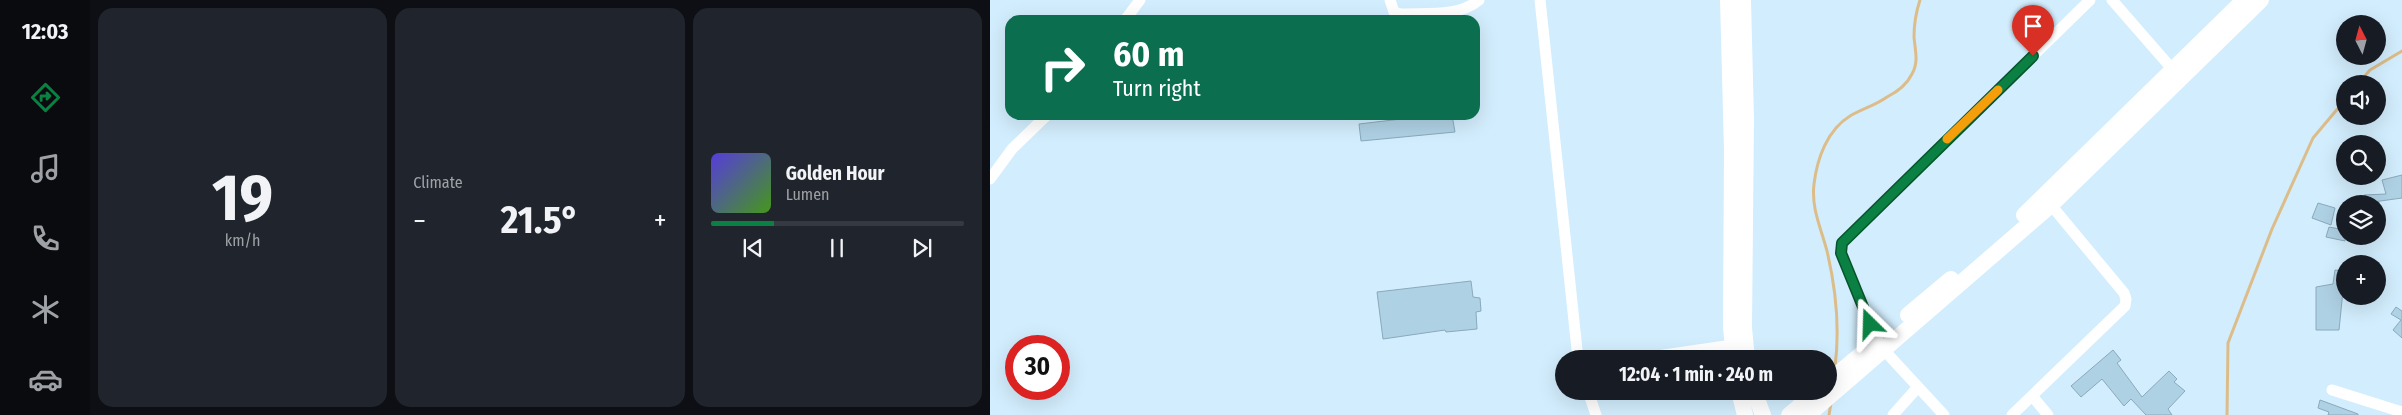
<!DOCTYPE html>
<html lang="en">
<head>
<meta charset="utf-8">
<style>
	:root { --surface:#171b24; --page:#20242c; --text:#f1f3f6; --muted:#9ea1a6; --line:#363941; --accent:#0b8043 }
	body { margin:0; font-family:"Fira Sans Condensed",sans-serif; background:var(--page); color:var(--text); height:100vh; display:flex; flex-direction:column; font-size:19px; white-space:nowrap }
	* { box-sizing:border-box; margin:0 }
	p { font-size:16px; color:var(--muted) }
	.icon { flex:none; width:28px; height:28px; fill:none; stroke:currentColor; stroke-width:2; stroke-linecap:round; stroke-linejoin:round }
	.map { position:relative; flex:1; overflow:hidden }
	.side { display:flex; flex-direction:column; gap:8px; padding:8px; background:#0d0f14; width:900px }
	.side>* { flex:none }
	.hud { position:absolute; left:15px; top:15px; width:475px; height:105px; border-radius:15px; box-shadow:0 5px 20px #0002; background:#0b6e4f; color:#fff; overflow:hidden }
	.needle { width:32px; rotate:354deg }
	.buttons { position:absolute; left:1346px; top:15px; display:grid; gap:10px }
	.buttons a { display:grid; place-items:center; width:50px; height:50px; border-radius:50%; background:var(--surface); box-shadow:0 5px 20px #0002; font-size:25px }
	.speed { position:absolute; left:15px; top:335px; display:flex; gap:10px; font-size:25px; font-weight:700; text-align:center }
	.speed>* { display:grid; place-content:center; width:65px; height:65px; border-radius:50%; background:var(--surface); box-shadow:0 5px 20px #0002; line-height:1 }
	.speed .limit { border:8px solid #d22; background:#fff; color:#111 }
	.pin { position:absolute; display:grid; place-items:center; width:42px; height:42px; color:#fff; margin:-51px -21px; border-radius:50% 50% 50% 0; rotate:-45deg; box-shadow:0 0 5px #0007 }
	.pin .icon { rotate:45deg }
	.me { position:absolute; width:55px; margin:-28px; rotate:338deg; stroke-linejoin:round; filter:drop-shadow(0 0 4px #0008) }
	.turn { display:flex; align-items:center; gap:18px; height:105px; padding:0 25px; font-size:22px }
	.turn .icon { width:65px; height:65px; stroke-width:2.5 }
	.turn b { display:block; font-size:35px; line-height:42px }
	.big { font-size:38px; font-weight:700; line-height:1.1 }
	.side .widget { flex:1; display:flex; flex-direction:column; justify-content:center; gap:8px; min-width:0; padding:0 18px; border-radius:15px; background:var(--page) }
	.side .dial { align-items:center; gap:0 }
	.dial b { font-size:65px; line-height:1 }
	.song { display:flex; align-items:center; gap:15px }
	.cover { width:60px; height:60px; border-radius:8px; background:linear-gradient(135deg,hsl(250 70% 55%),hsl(100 70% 35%)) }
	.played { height:5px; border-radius:2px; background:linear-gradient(90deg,var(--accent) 25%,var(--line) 25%) }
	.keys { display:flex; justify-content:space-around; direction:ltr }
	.heat { display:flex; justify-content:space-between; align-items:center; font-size:28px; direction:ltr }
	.side .tiles { flex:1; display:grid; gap:8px; grid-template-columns:repeat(3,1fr) }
	.trip { position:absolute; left:565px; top:350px; width:282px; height:50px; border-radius:25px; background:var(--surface); box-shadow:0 5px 20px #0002; font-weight:700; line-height:50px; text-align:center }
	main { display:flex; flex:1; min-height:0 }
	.menu { display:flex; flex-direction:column; width:90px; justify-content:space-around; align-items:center; background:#090b0e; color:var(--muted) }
	.menu .icon { width:35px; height:35px }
	.menu .current { color:var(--accent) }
	.menu b { font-size:22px; color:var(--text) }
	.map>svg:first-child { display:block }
</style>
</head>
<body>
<main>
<nav class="menu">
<b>12:03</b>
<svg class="icon current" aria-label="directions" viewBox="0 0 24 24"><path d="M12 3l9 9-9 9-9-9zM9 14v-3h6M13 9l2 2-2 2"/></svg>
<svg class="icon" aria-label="music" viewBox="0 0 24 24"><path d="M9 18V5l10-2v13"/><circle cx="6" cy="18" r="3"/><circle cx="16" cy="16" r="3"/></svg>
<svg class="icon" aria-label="phone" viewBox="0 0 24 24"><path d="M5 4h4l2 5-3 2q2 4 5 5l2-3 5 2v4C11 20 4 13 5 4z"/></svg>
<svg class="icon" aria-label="climate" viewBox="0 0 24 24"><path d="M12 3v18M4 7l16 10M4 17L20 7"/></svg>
<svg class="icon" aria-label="car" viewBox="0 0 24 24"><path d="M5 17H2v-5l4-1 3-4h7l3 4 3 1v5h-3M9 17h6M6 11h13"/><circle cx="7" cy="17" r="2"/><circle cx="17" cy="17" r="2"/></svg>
</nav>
<section class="side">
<div class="tiles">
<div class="widget dial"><b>19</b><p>km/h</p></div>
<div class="widget"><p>Climate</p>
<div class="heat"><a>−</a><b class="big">21.5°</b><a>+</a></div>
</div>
<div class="widget">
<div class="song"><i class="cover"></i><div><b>Golden Hour</b><p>Lumen</p></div></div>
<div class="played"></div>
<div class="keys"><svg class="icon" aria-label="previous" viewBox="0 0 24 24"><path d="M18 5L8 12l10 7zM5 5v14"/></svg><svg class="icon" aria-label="pause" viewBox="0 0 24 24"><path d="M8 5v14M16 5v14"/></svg><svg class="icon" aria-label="next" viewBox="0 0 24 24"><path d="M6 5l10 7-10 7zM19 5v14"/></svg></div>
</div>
</div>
</section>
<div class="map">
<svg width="1412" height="415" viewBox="0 0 1412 415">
	<rect width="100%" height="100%" fill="#d2edfd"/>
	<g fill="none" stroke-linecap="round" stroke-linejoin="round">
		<path stroke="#dcbd89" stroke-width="3" d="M1368,84l12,-14 32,-19
			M845,367c5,-39 1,-78 -8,-116 -6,-23 -16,-43 -13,-67 3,-25 13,-54 36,-68 12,-7 26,-11 37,-19 10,-5 20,-13 25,-23 7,-12 3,-24 2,-37 0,-13 2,-25 6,-37
			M839,415l2,-12
			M1237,415l1,-72 44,-114 41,-91 32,-38"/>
	</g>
	<path fill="#afd1e4" stroke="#89aabc" d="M445,115h17l3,17 -94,9 -2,-17z
		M1412,175v23l-36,5 -2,-8 22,-1 -4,-14z
		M1328,203l17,5 -4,17 -19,-7z
		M1339,227l16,3v11l-19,-4z
		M1345,270l10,1 -6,59h-23v-43l17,-3z
		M481,281l2,16 7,1 1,13 -5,1 1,17 -31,3 -1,-2 -62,9 -6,-47z
		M1406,307l6,4v27l-9,-8 8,-10 -10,-6z
		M1123,350l8,10 -4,3 25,34 27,-26 8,8 -3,3 11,9 -17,18 4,6h-26l-15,-16 -7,7 -22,-27 -21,18 -10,-11z
		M1330,400l38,14v1h-30l1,-3 -11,-4z"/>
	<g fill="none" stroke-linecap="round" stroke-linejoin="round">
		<path stroke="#fff" stroke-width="11" d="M400,0l4,12 7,2c25,-1 58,3 78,-14
			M550,0l38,359
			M1122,0l61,70
			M135,20l15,-20
			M0,179l22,-30 35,-34
			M887,341l-36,-88 1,-10 248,-243
			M893,349l61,66
			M647,359l95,-14
			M1342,390l70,22
			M598,391l8,24
			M1043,397l15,18
			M903,415l25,-28
			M1022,415l113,-109 1,-7 -2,-6 -73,-88"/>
		<path stroke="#fff" stroke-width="16" d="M738,0l4,150 -1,177 3,32
			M753,0l3,119 -2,209 3,31
			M1034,215l220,-215
			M918,315l43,-36
			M839,381l47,-39
			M749,391l6,24
			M764,391l9,24
			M799,415l28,-24
			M818,415l243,-210 210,-205"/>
	</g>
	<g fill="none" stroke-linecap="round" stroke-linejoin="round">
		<g stroke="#07532c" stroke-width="12">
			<path id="route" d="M880,324l-29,-71 1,-10 191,-187"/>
		</g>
		<use href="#route" stroke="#0b8043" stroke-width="9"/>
		<path stroke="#f59e0b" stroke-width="9" d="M957,139l51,-49"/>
	</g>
</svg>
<div class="buttons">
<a><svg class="needle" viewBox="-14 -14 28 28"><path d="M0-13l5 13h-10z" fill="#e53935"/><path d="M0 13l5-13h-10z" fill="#9ea1a6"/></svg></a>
<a><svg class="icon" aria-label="sound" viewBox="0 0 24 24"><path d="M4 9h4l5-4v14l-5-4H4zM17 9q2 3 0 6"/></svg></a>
<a><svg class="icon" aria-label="search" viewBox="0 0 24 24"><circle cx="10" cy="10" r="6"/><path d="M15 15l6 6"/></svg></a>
<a><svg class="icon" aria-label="layers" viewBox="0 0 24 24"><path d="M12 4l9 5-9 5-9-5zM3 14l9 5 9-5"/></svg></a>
<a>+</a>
</div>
<div class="speed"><div class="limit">30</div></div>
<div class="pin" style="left:1043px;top:56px;background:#d93025"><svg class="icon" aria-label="arrive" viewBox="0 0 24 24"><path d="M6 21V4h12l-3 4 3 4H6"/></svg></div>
<svg class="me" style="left:880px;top:324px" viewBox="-20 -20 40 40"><path d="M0-17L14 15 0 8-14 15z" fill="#0b8043" stroke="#fff" stroke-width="4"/></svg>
<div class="trip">12:04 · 1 min · 240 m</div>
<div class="hud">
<div class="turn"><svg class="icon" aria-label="right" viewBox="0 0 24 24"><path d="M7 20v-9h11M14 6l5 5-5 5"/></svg><div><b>60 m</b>Turn right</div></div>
</div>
</div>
</main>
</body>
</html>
